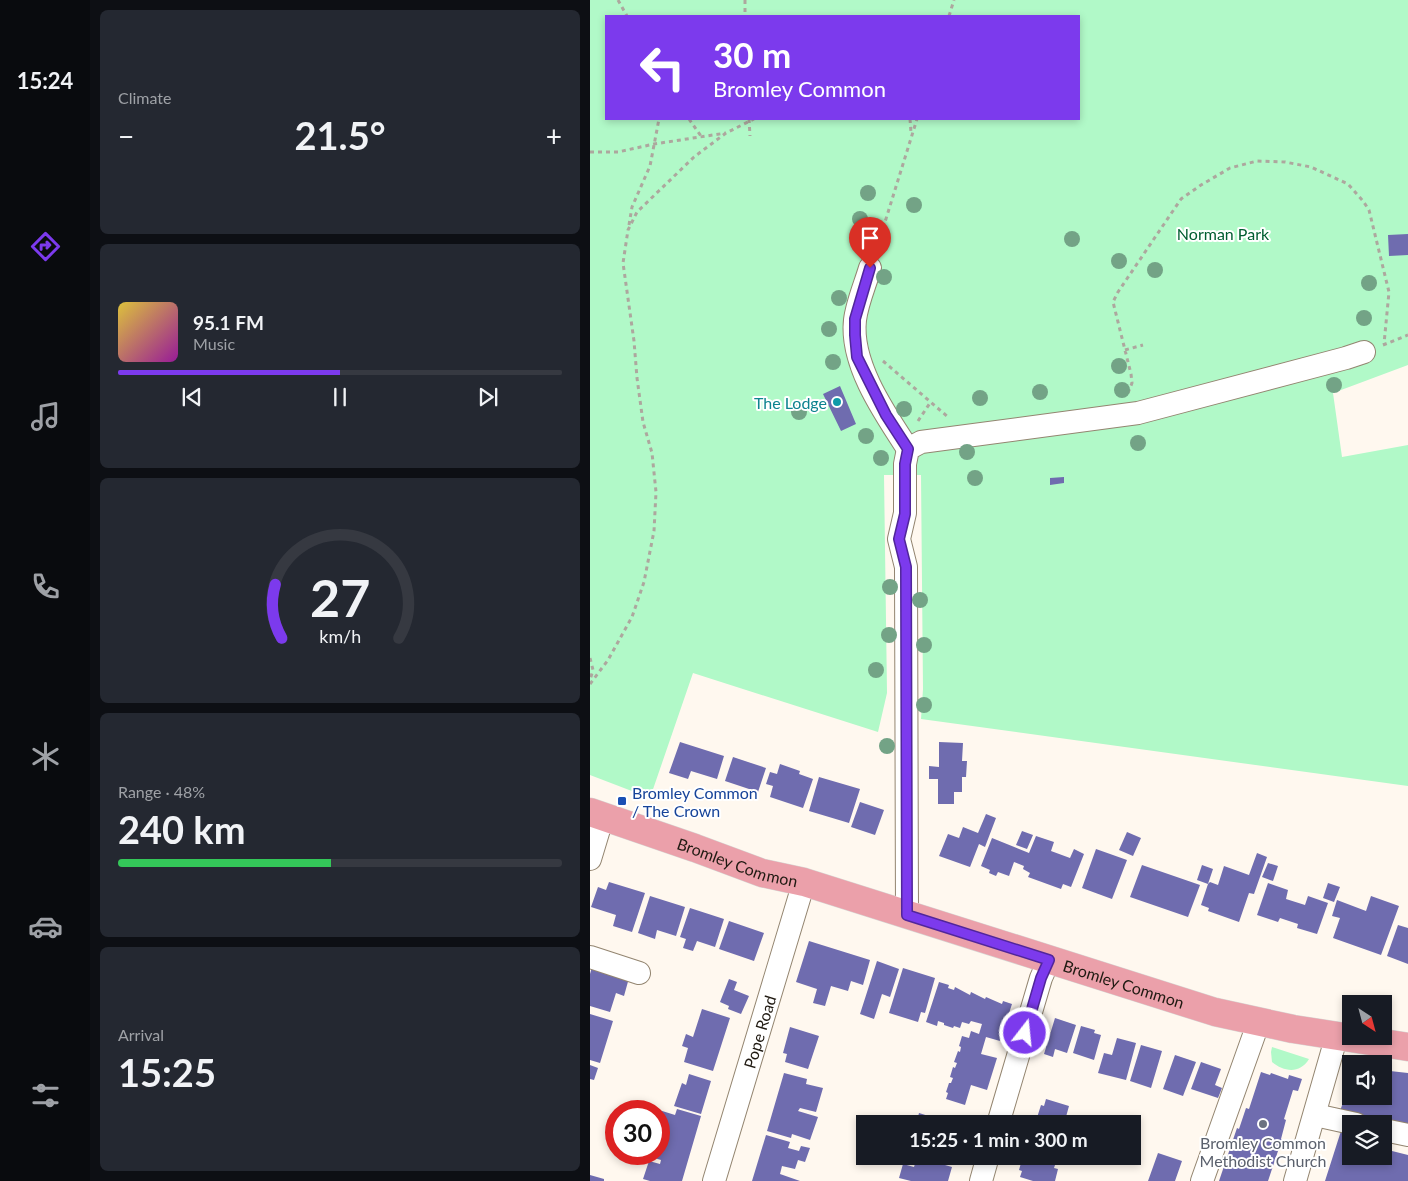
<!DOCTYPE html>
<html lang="en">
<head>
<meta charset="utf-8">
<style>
	:root { --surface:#171b24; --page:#242831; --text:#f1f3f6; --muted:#9ea1a6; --line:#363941; --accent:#7c3aed }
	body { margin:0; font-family:Lato,sans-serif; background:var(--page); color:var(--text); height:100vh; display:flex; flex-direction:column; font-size:19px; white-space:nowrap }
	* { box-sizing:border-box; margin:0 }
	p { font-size:16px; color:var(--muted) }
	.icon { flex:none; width:28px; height:28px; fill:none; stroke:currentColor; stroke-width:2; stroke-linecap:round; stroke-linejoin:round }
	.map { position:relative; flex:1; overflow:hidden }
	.side { display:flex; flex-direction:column; gap:10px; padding:10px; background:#0d0f14; width:500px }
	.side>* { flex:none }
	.banner { position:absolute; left:15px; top:15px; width:475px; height:105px; border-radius:0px; box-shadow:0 2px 8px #0003; background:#7c3aed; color:#fff; overflow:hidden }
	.needle { width:32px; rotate:144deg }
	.tools { position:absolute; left:752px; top:995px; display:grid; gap:10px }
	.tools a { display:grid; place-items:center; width:50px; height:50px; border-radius:0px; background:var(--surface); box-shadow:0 2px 8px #0003; font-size:25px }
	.speed { position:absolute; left:15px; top:1100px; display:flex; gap:10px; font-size:25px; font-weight:700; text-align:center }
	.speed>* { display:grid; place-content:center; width:65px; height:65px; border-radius:50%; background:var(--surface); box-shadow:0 2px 8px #0003; line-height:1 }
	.speed .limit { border:8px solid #d22; background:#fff; color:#111 }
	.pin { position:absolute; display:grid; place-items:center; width:42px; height:42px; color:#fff; margin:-51px -21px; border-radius:50% 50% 50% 0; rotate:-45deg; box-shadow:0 0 5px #0007 }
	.pin .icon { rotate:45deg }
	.me { position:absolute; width:55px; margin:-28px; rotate:16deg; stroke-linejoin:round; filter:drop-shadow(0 0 4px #0008) }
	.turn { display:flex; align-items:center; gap:18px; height:105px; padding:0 25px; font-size:22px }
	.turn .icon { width:65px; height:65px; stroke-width:2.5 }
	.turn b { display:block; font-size:35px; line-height:42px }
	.big { font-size:38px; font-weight:700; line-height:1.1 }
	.side .card { flex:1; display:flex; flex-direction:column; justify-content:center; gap:8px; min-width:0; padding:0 18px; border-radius:8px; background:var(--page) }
	.side .dial { align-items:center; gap:0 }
	.dial svg { height:130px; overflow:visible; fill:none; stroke:var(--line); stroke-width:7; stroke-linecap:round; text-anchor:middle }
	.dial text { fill:var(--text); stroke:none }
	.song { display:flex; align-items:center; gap:15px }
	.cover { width:60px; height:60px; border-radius:8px; background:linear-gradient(135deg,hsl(50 70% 55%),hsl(300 70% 35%)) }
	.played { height:5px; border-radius:2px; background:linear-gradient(90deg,var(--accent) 50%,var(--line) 50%) }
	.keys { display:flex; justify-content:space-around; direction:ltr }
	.heat { display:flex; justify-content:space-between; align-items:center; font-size:28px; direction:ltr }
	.charge { height:8px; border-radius:4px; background:linear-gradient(90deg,#34c759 48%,var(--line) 0) }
	.trip { position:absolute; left:266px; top:1115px; width:285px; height:50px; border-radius:0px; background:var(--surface); box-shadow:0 2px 8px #0003; font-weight:700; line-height:50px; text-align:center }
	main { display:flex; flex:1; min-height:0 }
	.menu { display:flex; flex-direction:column; width:90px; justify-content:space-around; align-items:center; background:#090b0e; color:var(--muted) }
	.menu .icon { width:35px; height:35px }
	.menu .on { color:var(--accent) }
	.menu b { font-size:22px; color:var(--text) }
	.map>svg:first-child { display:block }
</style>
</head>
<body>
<main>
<nav class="menu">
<b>15:24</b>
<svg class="icon on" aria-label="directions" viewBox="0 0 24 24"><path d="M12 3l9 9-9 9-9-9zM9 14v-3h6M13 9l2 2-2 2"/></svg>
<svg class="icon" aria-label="music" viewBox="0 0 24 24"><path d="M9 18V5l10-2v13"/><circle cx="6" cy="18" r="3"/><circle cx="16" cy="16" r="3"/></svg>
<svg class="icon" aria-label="phone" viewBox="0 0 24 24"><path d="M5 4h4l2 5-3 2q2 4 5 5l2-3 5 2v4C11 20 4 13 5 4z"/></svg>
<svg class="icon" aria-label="climate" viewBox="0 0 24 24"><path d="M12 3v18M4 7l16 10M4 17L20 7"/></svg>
<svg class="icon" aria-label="car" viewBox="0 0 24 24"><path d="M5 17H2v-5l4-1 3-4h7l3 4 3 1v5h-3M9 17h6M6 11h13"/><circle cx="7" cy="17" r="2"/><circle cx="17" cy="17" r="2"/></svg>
<svg class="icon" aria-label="filters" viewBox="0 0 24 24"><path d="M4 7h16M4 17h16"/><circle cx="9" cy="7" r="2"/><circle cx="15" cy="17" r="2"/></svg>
</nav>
<section class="side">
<div class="card"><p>Climate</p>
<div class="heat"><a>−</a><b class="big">21.5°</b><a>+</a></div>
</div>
<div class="card">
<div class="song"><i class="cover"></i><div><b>95.1 FM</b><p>Music</p></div></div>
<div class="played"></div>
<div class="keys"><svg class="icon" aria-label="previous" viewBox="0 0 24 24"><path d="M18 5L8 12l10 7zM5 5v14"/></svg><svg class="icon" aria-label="pause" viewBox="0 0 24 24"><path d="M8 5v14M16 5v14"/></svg><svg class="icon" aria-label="next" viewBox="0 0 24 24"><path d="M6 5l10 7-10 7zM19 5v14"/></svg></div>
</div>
<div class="card dial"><svg viewBox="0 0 100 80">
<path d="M14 69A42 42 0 1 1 86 69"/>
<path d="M14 69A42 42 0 0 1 10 36" stroke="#7c3aed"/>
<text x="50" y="56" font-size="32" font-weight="700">27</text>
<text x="50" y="72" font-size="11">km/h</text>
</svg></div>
<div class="card"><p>Range · 48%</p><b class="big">240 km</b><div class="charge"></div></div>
<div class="card"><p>Arrival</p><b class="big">15:25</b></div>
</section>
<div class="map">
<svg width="818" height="1181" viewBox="0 0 818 1181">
	<rect width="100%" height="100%" fill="#fff8ef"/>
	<path fill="#b1f9c8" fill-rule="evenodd" d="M0,0h818v365l-75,28 9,64 66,-12v341l-487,-67 2,-30 -2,-214h-37l3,218 -9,39 -185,-59 -43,125 -60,-23zM16,16h473v103h-473z
		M682,1047l37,12c-9,15 -25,13 -37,3l-1,-10z"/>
	<path fill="#6f6caf" d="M818,234v21l-19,1 -1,-21z
		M250,386l16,38 -15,7 -18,-37z
		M474,477v6l-14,2v-7z
		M90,742l44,14 -7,23 -26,-8 -3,8 -19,-6z
		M349,742l24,1 -1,18h5l-1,16h-4v15h-8v12h-16v-25h-9v-13l10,1z
		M143,757l33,11 -8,24 -33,-11z
		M190,764l20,7 -1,3 14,5 -10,29 -33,-11 3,-11 -7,-2 4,-12 7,2z
		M229,777l41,12 -11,34 -40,-12z
		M270,802l24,8 -9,25 -24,-8z
		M396,814l10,4 -11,29 -6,-3 -9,23 -31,-11 9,-22 11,4 4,-11 15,6z
		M432,831l11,4 -6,14 -11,-4z
		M537,832l14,6 -8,18 -14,-6z
		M446,836l18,6 -3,9 19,7 4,-9 10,5 -13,33 -8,-3 -2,5 -33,-12 2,-4 -7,-4 1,-3 -10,-4 -5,14 -11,-4 -2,4 -7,-3 1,-3 -9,-4 11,-28 37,15z
		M506,849l31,11 -15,39 -30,-11z
		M667,853l10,4 -13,37 -5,-1 -10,29 -31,-11 1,-3 -8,-3 7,-21 -11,-4 5,-15 11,4 -5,15 2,-2 8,3 6,-19 25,9z
		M678,863l10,3 -5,15 -11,-4z
		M552,865l58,20 -12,32 -58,-20z
		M19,882l36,11 -13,39 -19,-6 3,-11 -25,-8 7,-20 8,3z
		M678,883l20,7 -2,9 19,6 3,-9 20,7 -11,31 -20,-6 1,-4 -18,-6 -2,4 -21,-7z
		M738,883l12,4 -6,15 -11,-4z
		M60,896l35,11 -9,29 -19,-6 -2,9 -17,-6z
		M781,896l28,10 -18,49 -48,-17 7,-20 -8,-2 5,-16 29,11z
		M100,908l34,11 -9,28 -18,-6 -4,10 -10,-3 3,-9 -6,-2z
		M139,921l35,12 -10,28 -35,-12z
		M808,925l10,3v36l-21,-8z
		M219,941l61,19 -7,25 -12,-4 -3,10 -17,-5 -6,20 -12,-3 4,-14 -21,-7z
		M287,961l22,8 -9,28 -8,-3 -8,25 -14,-5z
		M2,967l37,11 -5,18 -8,-3 -6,19 -20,-6v-32z
		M313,968l32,10 -10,35 -4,-1 -3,10 -29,-9z
		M139,979l8,3 -3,8 15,6 -8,18 -13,-5 1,-3 -9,-4z
		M349,982l10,3 -1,3 6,2 1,-3 15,8 1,-3 14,7 1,-2 16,7 1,-3 9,3 -12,37 -14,-4 -5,17 16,4 -10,32 -16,-5 -6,20 -19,-6 2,-6 -2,-1 3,-9h2l2,-5 -3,-1 3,-10 2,1 2,-5 -3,-1 4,-11 2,1 1,-5 -2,-1 3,-10 7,2 2,-7 8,3 3,-10 -11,-3 -2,3 -7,-2 -2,6 -6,-2 -1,2 -9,-3v-2l-6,-2 -1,5 -11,-4z
		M112,1009l28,9 -17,53 -29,-9 4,-14 -6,-2 4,-12 7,3z
		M0,1014l23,7 -13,42 -10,-3z
		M465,1018l21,7 -9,28 -12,-4 -2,8 -9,-3z
		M491,1026l14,4 -1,3 7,2 -7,25 -21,-7z
		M200,1027l29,9 -11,33 -23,-7 2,-8 -4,-1z
		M527,1038l19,5 -10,37 -28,-7 6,-20 8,2z
		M551,1045l21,6 -11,37 -21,-7z
		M585,1055l21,7 -13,34 -20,-7z
		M611,1062l20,7 -6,16 7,3 -4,10 -27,-9z
		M0,1065l8,3 -4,12 -4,-1z
		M800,1071l18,2v68l-26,-19 -42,-11 11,-30v15h33v-10l3,1z
		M671,1072l9,3 1,-2 17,6 1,-4 13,4 -4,12 -5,-1 -9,29 2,1 -5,19h1l-14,42h-49l18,-53 2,1 7,-21 3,1z
		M194,1073l23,6 -1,5 17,4 -7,24 -16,-4 -2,3 20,6 -8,23 -18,-6 -1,4 -24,-7z
		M99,1074l22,7 -10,33 -27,-8 8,-23 4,2z
		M456,1099l23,7 -5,18h-29l6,-19 3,1z
		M87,1109l24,7 -19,65h-32l-7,-2 6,-18 11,3 1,-4 -10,-3 1,-3h7v-8l6,2 1,-3 -7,-2v-9l3,-8 -3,-1v-15l16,5z
		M329,1113l19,6 1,-2 22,7h-45z
		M751,1131l10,3v22h33v-7l24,6v26h-83z
		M176,1135l24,7 -2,6 11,3 2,-5 9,2 -5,14 -7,-2 -3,9 -13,-3 -2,8 20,7h-48z
		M568,1153l24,8 -7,20h-27z
		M340,1156h27l-3,8z
		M433,1156h35l-4,12 4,1 -3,12h-22l-13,-4 2,-6 -3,-1z
		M327,1157l35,10 -4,14h-37l-12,-3 4,-14 11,3z
		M0,1175l14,4v2h-14z"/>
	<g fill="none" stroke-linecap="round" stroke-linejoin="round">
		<g stroke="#938570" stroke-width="24">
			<g id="minor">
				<path d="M280,268c-5,17 -13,35 -15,52 -5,44 30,94 53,129"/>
				<path d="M0,859l13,-43"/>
				<path d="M317,915l-1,-348 -7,-28 6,-26v-49l3,-15 13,-7 217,-29 208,-55 18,-6"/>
				<path d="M0,957l49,16"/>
				<path d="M725,1115l41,9"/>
				<path d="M408,1124l43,-146 8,-18"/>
				<path d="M794,1130l24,5"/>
				<path id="s1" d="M124,1181l90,-299"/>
				<path d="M391,1181l7,-25"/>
				<path d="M612,1181l57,-160"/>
				<path d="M705,1181l42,-146"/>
			</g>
		</g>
		<g stroke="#d7d6d4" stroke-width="29">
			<g id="major">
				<path id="s2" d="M0,812l105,36 67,25 42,9 411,130 78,17 115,18"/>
			</g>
		</g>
		<path stroke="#ada79e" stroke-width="3" stroke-dasharray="4 4" stroke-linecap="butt" d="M28,0l9,16
			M155,0v16
			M359,16l5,-16
			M99,119l12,17
			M159,119l1,17
			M320,119l1,14
			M0,152h28l36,-8 72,-11
			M39,225l3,-18 18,-41 9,-47
			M286,251l41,-132
			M793,345l25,-10
			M535,350l18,-5
			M293,361l65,56
			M538,393l4,-10 -1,-9 -18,-72 5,-10 63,-93 20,-14 29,-17 27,-7 28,1 26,5 37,17 15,17 6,9 20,82 -5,52
			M328,421l12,-18
			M0,658l3,12 -3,10
			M0,684l18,-24 24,-43 12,-35 10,-51 2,-39 -4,-39 -9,-31 -6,-44 -3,-37 -11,-78 5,-33 9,-18 57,-55 32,-24 28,-14"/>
		<use href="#minor" stroke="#fff" stroke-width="22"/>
		<use href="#major" stroke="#eba0aa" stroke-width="28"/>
	</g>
	<g fill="#73a386">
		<circle cx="278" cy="193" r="8"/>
		<circle cx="324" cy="205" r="8"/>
		<circle cx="270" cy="219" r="8"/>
		<circle cx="482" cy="239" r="8"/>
		<circle cx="529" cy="261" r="8"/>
		<circle cx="565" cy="270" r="8"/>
		<circle cx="294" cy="277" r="8"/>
		<circle cx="779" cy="283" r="8"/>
		<circle cx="249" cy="298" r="8"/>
		<circle cx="774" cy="318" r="8"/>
		<circle cx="239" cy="329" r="8"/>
		<circle cx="243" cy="362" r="8"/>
		<circle cx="529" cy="366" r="8"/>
		<circle cx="744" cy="385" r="8"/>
		<circle cx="532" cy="390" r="8"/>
		<circle cx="450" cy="392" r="8"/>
		<circle cx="390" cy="398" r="8"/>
		<circle cx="314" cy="409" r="8"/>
		<circle cx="209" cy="412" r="8"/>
		<circle cx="276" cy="436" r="8"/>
		<circle cx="548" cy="443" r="8"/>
		<circle cx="377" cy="452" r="8"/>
		<circle cx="291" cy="458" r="8"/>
		<circle cx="385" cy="478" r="8"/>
		<circle cx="300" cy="587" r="8"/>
		<circle cx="330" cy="600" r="8"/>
		<circle cx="299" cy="635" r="8"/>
		<circle cx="334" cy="645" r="8"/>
		<circle cx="286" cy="670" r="8"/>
		<circle cx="334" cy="705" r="8"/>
		<circle cx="297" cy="746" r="8"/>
	</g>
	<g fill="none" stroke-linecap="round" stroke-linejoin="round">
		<g stroke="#51269a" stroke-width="12">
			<path id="route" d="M280,268l-15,51v16l2,22 29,58 22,34 -3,15v50l-6,25 7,28 1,348 142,45 -8,18 -16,55"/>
		</g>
		<use href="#route" stroke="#7c3aed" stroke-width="9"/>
	</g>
	<circle fill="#0f9aa8" stroke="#fff" stroke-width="2" cx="247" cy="402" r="5"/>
	<rect fill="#1a4fb4" stroke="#fff" stroke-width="2" x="27" y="796" width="10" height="10" rx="2.5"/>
	<circle fill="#6b7280" stroke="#fff" stroke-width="2" cx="673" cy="1124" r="5"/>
	<g text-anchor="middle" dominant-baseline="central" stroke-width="4" stroke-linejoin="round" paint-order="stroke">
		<g font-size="16" fill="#005d30" stroke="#fff">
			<text x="633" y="233">Norman Park</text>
		</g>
		<g font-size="16" fill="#0d838f" stroke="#fff" text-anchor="end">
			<text x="237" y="402">The Lodge</text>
		</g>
		<g font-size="16" fill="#164399" stroke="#fff" text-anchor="start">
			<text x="42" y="792">Bromley Common<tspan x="42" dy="18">/ The Crown</tspan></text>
		</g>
		<g font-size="16" fill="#201a12" stroke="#fff">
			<text stroke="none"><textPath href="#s2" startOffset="156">Bromley Common</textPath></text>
			<text stroke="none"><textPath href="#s2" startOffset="561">Bromley Common</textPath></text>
			<text stroke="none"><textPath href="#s1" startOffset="156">Pope Road</textPath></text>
		</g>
		<g font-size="16" fill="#5b616d" stroke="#fff">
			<text x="673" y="1142">Bromley Common<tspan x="673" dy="18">Methodist Church</tspan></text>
		</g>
	</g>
</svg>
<div class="tools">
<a><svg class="needle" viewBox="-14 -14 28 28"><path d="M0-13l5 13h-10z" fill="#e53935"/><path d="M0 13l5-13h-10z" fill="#9ea1a6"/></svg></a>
<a><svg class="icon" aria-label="sound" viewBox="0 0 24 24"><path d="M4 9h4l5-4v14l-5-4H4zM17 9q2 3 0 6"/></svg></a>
<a><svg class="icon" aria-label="layers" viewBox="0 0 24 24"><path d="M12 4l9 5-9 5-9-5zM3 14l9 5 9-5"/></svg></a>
</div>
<div class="speed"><div class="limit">30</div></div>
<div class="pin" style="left:280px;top:268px;background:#d93025"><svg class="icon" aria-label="arrive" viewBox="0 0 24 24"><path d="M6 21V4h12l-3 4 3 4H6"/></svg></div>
<svg class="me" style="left:435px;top:1033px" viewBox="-20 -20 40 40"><circle r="17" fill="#7c3aed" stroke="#fff" stroke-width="3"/><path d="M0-11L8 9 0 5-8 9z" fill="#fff"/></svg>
<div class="trip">15:25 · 1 min · 300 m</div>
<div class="banner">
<div class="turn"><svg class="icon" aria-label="left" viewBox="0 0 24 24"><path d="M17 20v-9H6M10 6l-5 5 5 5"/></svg><div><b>30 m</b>Bromley Common</div></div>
</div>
</div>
</main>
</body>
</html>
